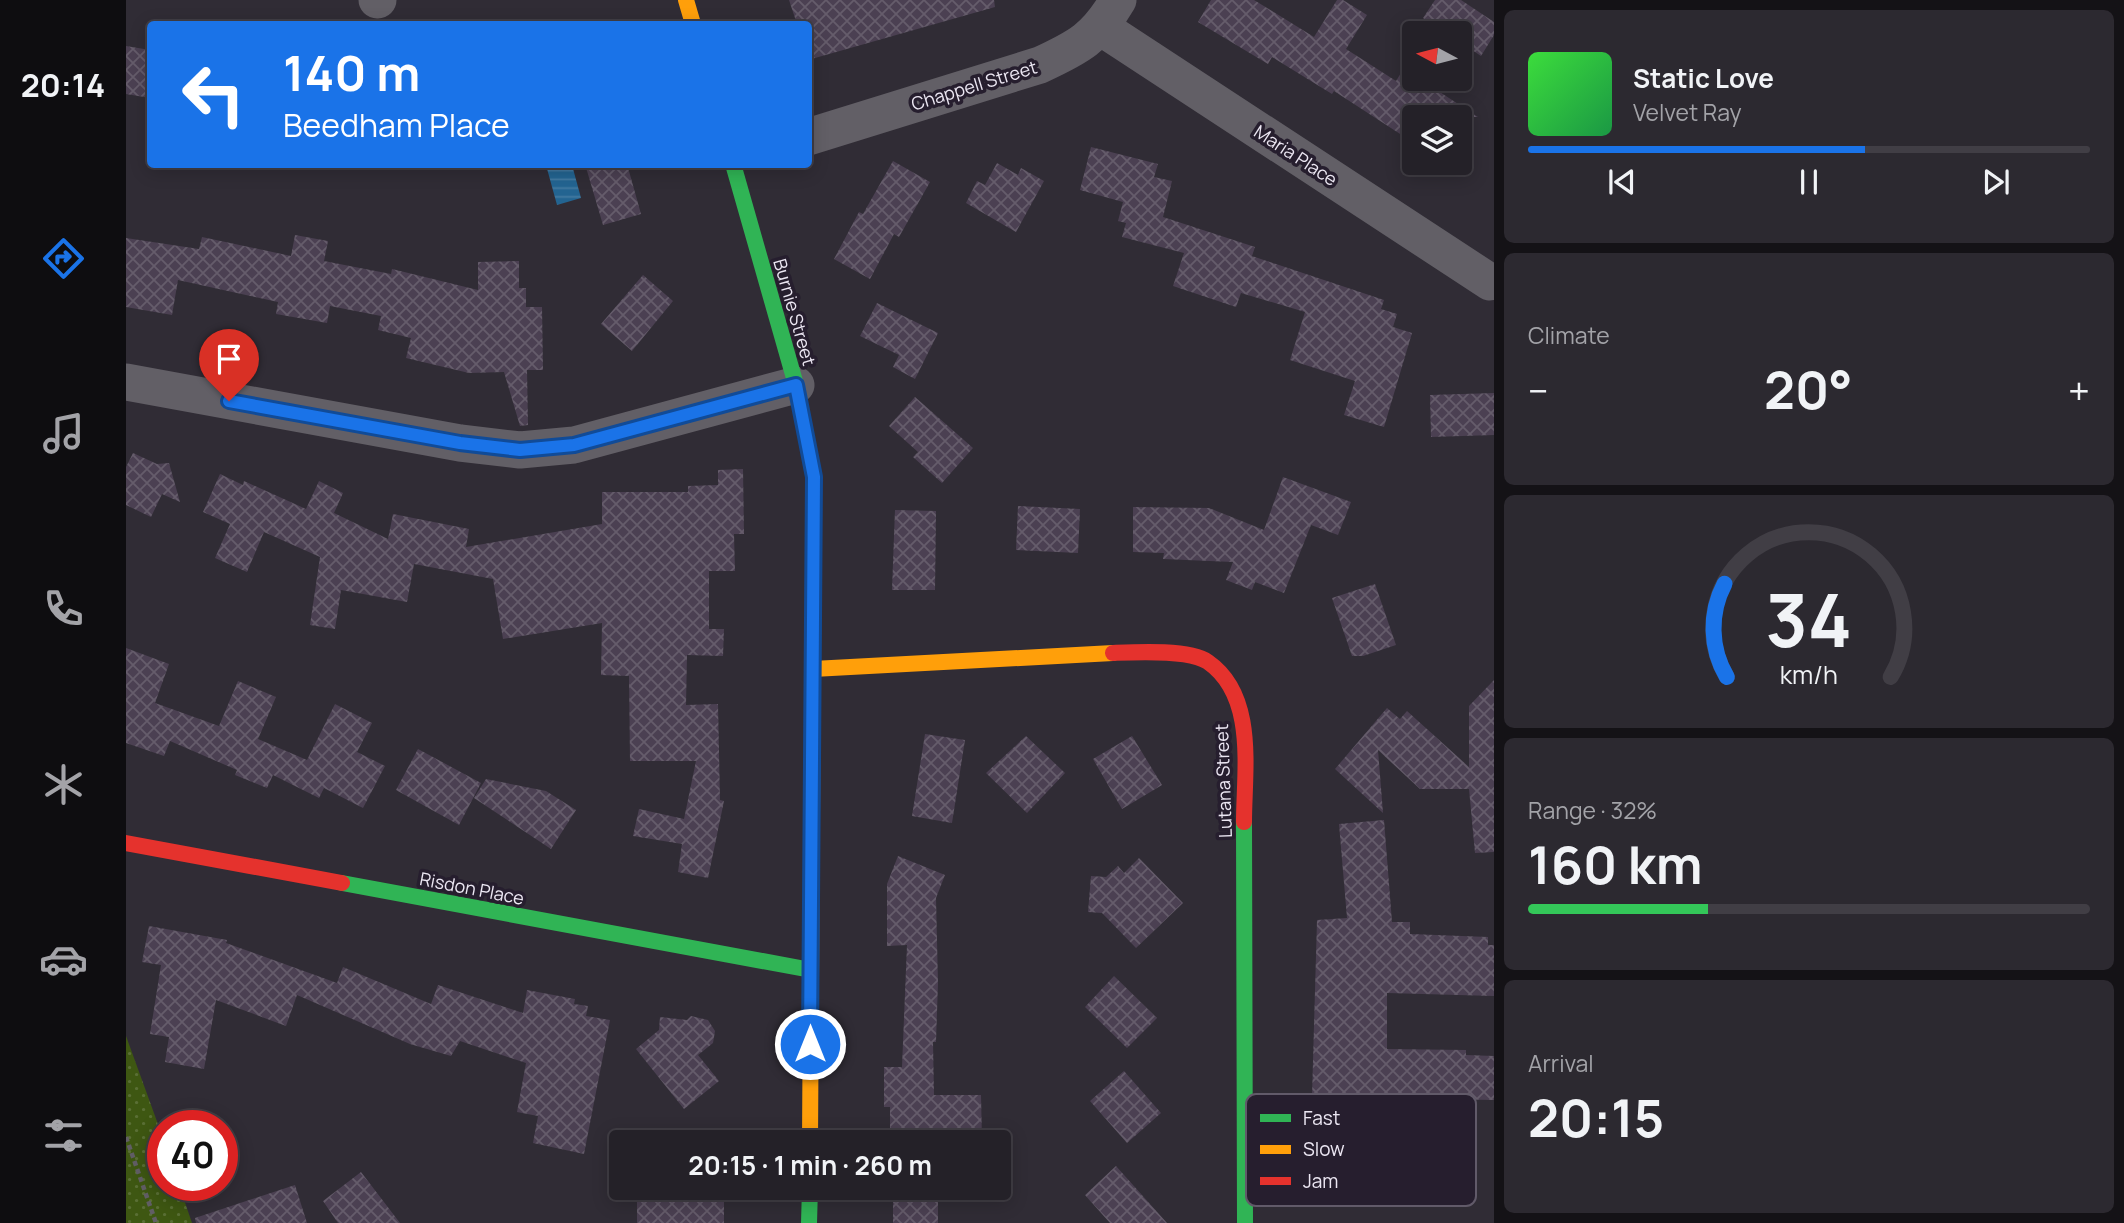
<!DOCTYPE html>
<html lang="en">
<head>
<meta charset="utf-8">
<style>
	:root { --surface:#242128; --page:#2c2930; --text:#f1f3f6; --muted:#a3a3a8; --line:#413e45; --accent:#1a73e8 }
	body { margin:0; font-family:Manrope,sans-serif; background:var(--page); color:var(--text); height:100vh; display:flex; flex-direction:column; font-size:26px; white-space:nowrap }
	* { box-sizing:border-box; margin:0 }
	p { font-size:23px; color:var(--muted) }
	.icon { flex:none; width:38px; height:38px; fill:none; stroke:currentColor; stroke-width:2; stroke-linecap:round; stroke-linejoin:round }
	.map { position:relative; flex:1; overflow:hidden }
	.drawer { display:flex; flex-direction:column; gap:10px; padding:10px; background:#141216; width:630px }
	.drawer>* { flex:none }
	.banner { position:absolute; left:21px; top:21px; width:665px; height:147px; border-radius:7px; box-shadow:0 4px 18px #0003,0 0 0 2px var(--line); background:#1a73e8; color:#fff; overflow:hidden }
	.needle { width:46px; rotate:277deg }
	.tools { position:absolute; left:1276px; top:21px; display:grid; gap:14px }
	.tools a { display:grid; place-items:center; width:70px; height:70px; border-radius:7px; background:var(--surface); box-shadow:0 4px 18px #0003,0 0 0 2px var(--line); font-size:35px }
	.speed { position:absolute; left:21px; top:1110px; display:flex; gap:14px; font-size:35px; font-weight:700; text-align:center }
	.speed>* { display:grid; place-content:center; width:91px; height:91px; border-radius:50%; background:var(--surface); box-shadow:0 4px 18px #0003,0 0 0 2px var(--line); line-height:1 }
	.speed .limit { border:10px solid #d22; background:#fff; color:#111 }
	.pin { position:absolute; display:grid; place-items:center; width:60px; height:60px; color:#fff; margin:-72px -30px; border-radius:50% 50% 50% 0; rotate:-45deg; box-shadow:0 0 7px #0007 }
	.pin .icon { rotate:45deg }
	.me { position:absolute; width:77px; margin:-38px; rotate:0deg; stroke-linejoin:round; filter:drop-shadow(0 0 5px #0008) }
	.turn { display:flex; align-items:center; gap:24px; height:147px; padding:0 21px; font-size:32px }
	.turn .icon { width:91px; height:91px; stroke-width:2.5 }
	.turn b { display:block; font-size:49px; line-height:60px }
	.big { font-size:52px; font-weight:700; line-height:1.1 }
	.drawer .widget { flex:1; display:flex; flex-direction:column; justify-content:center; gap:10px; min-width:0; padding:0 24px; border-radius:10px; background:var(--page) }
	.drawer .dial { align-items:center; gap:0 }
	.dial svg { height:182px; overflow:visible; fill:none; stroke:var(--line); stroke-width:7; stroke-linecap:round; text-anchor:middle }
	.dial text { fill:var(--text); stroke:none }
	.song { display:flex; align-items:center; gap:21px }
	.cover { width:84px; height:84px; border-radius:10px; background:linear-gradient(135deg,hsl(120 70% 55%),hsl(140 70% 35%)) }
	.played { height:7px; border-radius:4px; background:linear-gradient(90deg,var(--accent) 60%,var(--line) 60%) }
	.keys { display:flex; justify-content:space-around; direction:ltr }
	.heat { display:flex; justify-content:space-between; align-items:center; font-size:38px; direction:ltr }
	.charge { height:10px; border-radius:5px; background:linear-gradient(90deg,#34c759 32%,var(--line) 0) }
	.trip { position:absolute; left:483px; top:1130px; width:402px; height:70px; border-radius:7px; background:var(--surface); box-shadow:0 4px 18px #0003,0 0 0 2px var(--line); font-weight:700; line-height:70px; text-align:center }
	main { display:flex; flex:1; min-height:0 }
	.menu { display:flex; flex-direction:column; width:126px; justify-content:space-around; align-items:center; background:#0e0d10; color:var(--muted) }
	.menu .icon { width:49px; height:49px }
	.menu .current { color:var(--accent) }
	.menu b { font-size:32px; color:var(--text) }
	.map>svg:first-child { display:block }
</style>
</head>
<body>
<main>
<nav class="menu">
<b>20:14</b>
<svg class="icon current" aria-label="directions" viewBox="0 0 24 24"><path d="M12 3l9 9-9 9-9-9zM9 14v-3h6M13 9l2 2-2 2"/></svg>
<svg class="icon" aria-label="music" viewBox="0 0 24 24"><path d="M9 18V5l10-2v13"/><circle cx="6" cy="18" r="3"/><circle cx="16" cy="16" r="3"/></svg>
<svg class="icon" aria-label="phone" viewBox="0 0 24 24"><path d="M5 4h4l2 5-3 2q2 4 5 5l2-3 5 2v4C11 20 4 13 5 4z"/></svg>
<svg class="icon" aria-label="climate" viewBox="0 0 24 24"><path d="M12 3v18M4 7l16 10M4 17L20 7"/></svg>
<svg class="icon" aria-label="car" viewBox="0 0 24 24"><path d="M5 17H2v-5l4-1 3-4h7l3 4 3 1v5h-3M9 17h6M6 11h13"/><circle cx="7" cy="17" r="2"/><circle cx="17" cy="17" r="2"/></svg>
<svg class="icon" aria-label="filters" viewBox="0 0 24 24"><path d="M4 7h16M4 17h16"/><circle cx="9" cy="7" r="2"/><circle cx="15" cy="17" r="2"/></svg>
</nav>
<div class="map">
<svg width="1368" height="1223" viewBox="0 0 1368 1223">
	<defs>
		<pattern id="park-dots" width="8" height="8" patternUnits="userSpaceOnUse" patternTransform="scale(1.75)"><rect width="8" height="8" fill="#3e5712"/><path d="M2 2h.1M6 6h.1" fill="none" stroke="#5a6f35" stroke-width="1.8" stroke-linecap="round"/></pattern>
		<pattern id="water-rules" width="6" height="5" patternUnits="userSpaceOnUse" patternTransform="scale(1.75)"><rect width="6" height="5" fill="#236491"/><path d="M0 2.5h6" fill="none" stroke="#437aa1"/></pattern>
		<pattern id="building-cross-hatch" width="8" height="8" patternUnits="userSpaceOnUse" patternTransform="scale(1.75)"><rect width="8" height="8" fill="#4b4052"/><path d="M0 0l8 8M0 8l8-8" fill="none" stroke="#655c6b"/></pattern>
	</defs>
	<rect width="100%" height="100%" fill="#302c35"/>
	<path fill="url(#park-dots)" d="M0,1036l37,102v47h16l13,38h-66z"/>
	<path fill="url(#water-rules)" d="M420,165h26l9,33 -24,7z"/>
	<path fill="url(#building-cross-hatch)" d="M663,0h205l1,7 -187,53v-36h-11z
		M1085,0h43l60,37 23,-37h6l24,15 -21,34 50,32 8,-13 10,7v4h6l58,38h-64v26l-80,-52 -2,3 -60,-37 -4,7 -70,-42z
		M1309,0h26l33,22v13l-13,21 -21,-14v-9h-14l-23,-15z
		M0,46l24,4v48l-24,-4z
		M965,147l67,17 -4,13 18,4 -9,36 92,30 -3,9 132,44 -3,9 16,5 -4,13 19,6 -28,94 -40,-12 11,-34 -65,-21 15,-48 -64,-19 -5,14 -63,-21 11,-33 -62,-16 4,-14 -8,-2 5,-19 -43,-12z
		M767,161l37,21 -31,55 -5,-3 -24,45 -36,-20 25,-47 4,2z
		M871,163l21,12 3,-7 23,13 -28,51 -50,-29 11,-22 8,4z
		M459,164h42l14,50 -38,11z
		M169,235l33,6 -4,20 67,13 1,-5 86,21v-28l41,-1v27h7v19h16l1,63h-16l1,55 -8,1 -16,-54 -35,1 -63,-15 5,-20 -33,-8 3,-14 -51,-10 -3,17 -51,-9 2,-12 -100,-22 -6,35 -46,-8v-69l73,11 3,-12 89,19z
		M517,275l30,26 -41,50 -31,-27z
		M751,303l61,30 -23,46 -22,-12 6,-12 -39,-19z
		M1368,393v42l-63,2 -1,-42z
		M789,397l58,51 -31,35 -29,-26 5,-5 -29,-26z
		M7,453l24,11 12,-1 11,39 -18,-8 -11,23 -25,-12v-38z
		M617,469l1,65h-10l1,37h-26v58h15l-1,27 -36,-1 -1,50 32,-1 2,96 4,1 -16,77 -30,-6 4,-28 -49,-8 6,-27 45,10 12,-58h-66l-1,-85 -28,-1 1,-52 -99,16 -10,-60 -79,-15 -7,38 -66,-12 -6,39 -25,-4 10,-68 -56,-25 -17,40 -32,-14 15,-34 -27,-12 17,-38 23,11 1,-4 62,28 13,-28 24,12 -9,20 54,26 5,-25 76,15 -3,18 136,-23v-32h86v-6l30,-1v-15z
		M1157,477l68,25 -13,33 -27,-10 -27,68 -29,-11 -3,8 -26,-10 7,-18 -70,-3 1,-6 -31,-1v-45l76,1 55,22z
		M892,506l62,3 -2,44 -62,-3z
		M769,510l41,1 -1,79h-43z
		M1249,584l21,61 -33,11h-11l-20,-58z
		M0,648l43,16 -14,39 64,23 19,-45 38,16 -18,42 49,21 28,-56 37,19 -15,29 28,14 -22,42 -39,-20 -5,10 -46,-23 -6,13 -32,-13 2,-5 -67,-29 -6,15 -38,-13z
		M1368,680v172l-19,1 -6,-64h-49l-42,-39 5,63 -48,-44 52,-61 13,11 7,-8 62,56v-61z
		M799,734l40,6 -13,83 -40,-7z
		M900,736l39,37 -38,40 -41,-40z
		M1006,736l30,49 -40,24 -29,-50z
		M292,749l63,34 -22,42 -63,-35z
		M360,779l60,12 30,19 -25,39 -77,-51z
		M1258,820l8,102h18v12l78,3v8h6v51l-107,-3v56l79,1v5l28,1v44l-182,-3 5,-177 30,-2 -8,-94z
		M772,856l47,19 -9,23 2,85 -2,59h-3l1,53h47l1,46 -83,2 -5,-1v-11h-4v-24h-6v-40h18l5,-122 -20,1v-62z
		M1013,858l44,45 -47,45 -34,-35 -14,-1 3,-36 15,1 12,-11 6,7z
		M23,926l78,14 -1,3 111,40 6,-16 88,37 7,-19 85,28 4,-23 48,9 -1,5 14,2 -2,10 24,4 -26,134 -51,-11 5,-27 -21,-4 9,-49 -66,-22 -9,15 -41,-12 -113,-49 -11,31 -70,-26 -12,69 -39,-7 4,-25 -19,-3 11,-69 -19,-3z
		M988,976l43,42 -30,30 -42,-41z
		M565,1016l17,4 7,11 -2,12 -15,12 21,26 -35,28 -48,-60 23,-19 1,-13 27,3z
		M998,1071l37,42 -34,30 -37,-42z
		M990,1166l51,57h-57l-25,-28z
		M235,1172l39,51h-62l-15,-22z
		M169,1185l12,38h-111l-1,-5z
		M511,1188h87v35h-87z
		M772,1188h40v35h-45v-28h5z"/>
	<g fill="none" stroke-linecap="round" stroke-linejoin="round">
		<path stroke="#615e65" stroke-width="4.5" stroke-dasharray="5 3.5" stroke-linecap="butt" d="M0,1137l30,86"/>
		<path stroke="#625f66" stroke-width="37" d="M251,0h1
			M976,28l388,254
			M682,137l232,-72c39,-18 56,-27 78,-65
			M0,382l334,61 60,7 54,-5 222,-60"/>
		<path stroke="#30b455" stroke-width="16" d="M607,164l63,221 18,92 -1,173
			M1118,822l1,401
			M216,883l469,87
			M683,1223l1,-35"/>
		<path stroke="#ff9f0a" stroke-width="16" d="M560,0l7,24
			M687,669l300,-16
			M684,1143l3,-493"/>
		<path stroke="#e5322d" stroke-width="16" d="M987,653c23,-1 76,-4 95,9 49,34 36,109 36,160
			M0,843l216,40"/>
	</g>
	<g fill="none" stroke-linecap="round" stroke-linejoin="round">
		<g stroke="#114b97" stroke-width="18">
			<path id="route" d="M103,401l231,42 60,7 54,-5 222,-60 18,92 -4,567"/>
		</g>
		<use href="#route" stroke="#1a73e8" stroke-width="12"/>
	</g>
	<g text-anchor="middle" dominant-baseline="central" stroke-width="7" stroke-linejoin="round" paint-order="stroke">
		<g font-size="18" fill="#ece7f3" stroke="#261e2e">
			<text transform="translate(848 85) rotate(-17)">Chappell Street</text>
			<text transform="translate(1170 155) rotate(33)">Maria Place</text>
			<text transform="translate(669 312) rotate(74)">Burnie Street</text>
			<text transform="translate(1097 781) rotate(-92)">Lutana Street</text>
			<text transform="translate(346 888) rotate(11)">Risdon Place</text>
		</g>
	</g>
	<rect x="1120" y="1094" width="230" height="112" rx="10" fill="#261e2e" stroke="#615a69" stroke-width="2"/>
	<rect x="1134" y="1114" width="31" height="8" fill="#30b455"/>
	<rect x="1134" y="1145" width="31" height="9" fill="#ff9f0a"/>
	<rect x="1134" y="1177" width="31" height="8" fill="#e5322d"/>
	<g font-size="19" fill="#ece7f3">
		<text x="1177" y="1125">Fast</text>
		<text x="1177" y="1156">Slow</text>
		<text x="1177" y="1188">Jam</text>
	</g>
</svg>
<div class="tools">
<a><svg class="needle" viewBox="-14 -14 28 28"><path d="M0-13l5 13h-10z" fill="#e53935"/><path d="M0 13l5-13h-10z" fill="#a3a3a8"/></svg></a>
<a><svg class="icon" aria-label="layers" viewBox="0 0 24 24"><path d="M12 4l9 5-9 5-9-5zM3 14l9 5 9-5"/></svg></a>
</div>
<div class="speed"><div class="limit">40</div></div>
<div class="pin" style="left:103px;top:401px;background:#d93025"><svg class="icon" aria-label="arrive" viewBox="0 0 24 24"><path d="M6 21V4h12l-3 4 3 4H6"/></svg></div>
<svg class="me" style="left:684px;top:1044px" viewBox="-20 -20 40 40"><circle r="17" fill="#1a73e8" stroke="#fff" stroke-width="3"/><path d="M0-11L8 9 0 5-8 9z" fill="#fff"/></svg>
<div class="trip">20:15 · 1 min · 260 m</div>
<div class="banner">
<div class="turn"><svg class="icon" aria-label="left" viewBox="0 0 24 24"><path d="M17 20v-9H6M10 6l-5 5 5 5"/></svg><div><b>140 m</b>Beedham Place</div></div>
</div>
</div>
<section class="drawer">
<div class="widget">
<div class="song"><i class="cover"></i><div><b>Static Love</b><p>Velvet Ray</p></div></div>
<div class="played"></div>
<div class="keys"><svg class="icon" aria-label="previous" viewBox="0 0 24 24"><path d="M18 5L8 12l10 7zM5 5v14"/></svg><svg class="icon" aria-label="pause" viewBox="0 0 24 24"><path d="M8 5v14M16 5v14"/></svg><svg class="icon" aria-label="next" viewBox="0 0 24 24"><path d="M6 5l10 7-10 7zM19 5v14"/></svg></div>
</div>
<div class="widget"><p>Climate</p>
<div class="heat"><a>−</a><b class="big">20°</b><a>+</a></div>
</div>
<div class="widget dial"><svg viewBox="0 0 100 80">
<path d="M14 69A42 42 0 1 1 86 69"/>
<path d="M14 69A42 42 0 0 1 13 28" stroke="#1a73e8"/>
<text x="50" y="56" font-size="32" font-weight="700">34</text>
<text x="50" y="72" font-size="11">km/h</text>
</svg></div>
<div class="widget"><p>Range · 32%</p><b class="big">160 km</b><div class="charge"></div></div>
<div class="widget"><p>Arrival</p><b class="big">20:15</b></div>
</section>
</main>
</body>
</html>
